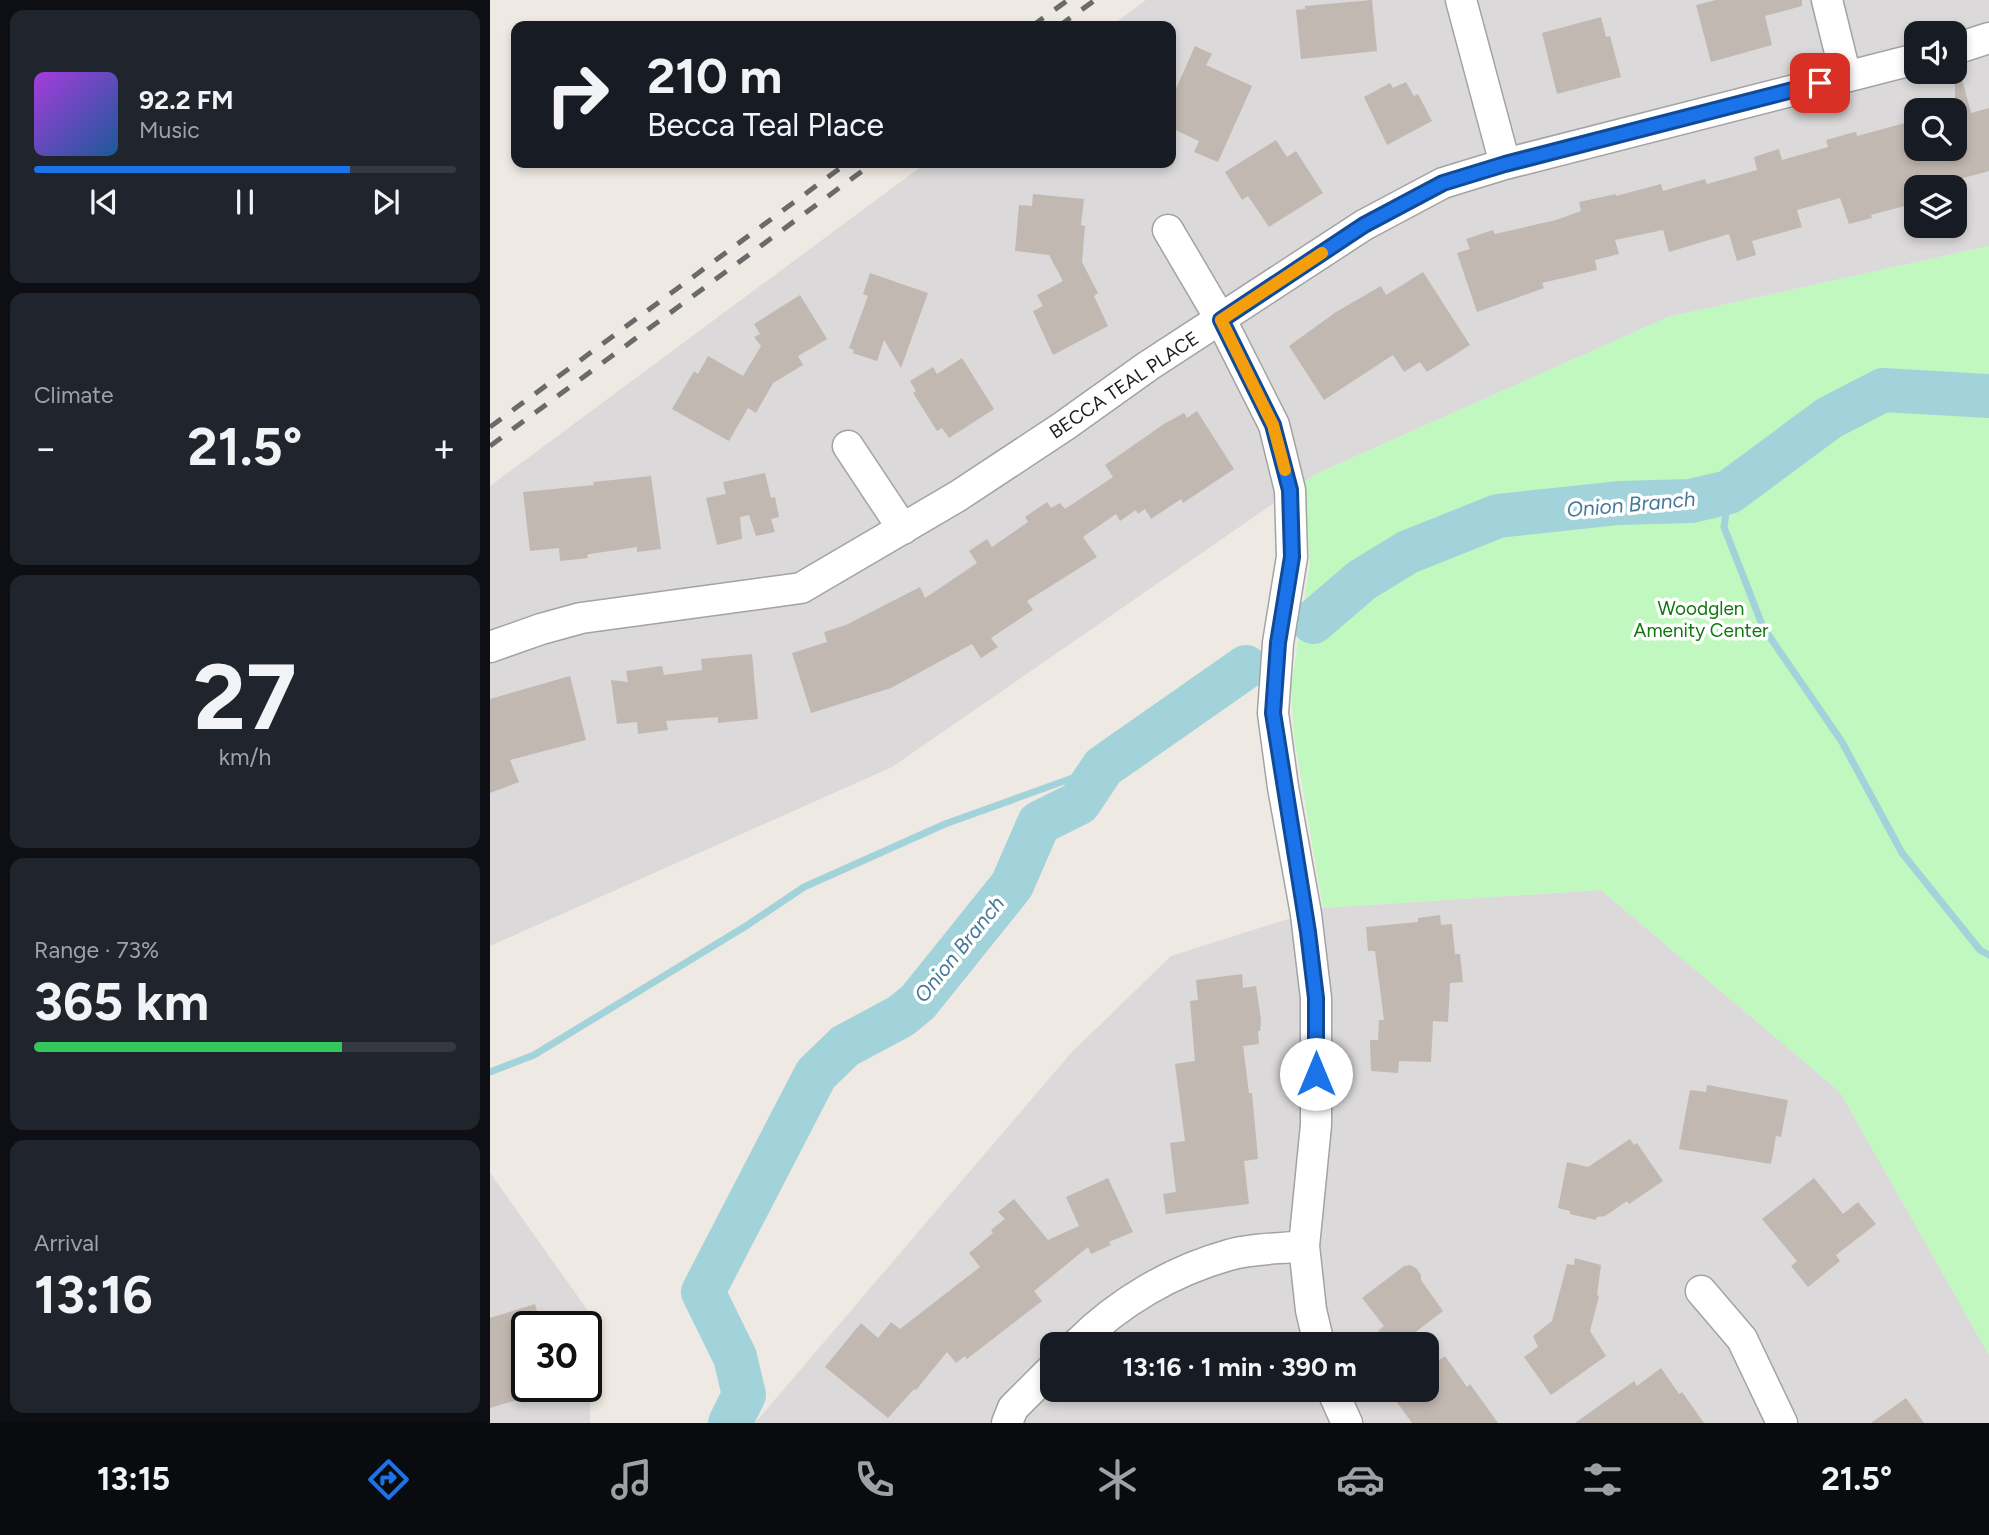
<!DOCTYPE html>
<html lang="en">
<head>
<meta charset="utf-8">
<style>
	:root { --surface:#171b24; --page:#20242c; --text:#f1f3f6; --muted:#9ea1a6; --line:#363941; --accent:#1a73e8 }
	body { margin:0; font-family:Figtree,sans-serif; background:var(--page); color:var(--text); height:100vh; display:flex; flex-direction:column; font-size:26px; white-space:nowrap }
	* { box-sizing:border-box; margin:0 }
	p { font-size:23px; color:var(--muted) }
	.icon { flex:none; width:38px; height:38px; fill:none; stroke:currentColor; stroke-width:2; stroke-linecap:round; stroke-linejoin:round }
	.map { position:relative; flex:1; overflow:hidden }
	.drawer { display:flex; flex-direction:column; gap:10px; padding:10px; background:#0d0f14; width:490px }
	.drawer>* { flex:none }
	.banner { position:absolute; left:21px; top:21px; width:665px; height:147px; border-radius:14px; box-shadow:0 4px 10px #0003; background:#171b24; color:var(--text); overflow:hidden }
	.tools { position:absolute; left:1414px; top:21px; display:grid; gap:14px }
	.tools a { display:grid; place-items:center; width:63px; height:63px; border-radius:14px; background:var(--surface); box-shadow:0 4px 10px #0003; font-size:35px }
	.speed { position:absolute; left:21px; top:1311px; display:flex; gap:14px; font-size:35px; font-weight:700; text-align:center }
	.speed>* { display:grid; place-content:center; width:91px; height:91px; border-radius:50%; background:var(--surface); box-shadow:0 4px 10px #0003; line-height:1 }
	.speed .limit { border:4px solid #111; border-radius:10px; background:#fff; color:#111 }
	.pin { position:absolute; display:grid; place-items:center; width:60px; height:60px; color:#fff; margin:-30px; border-radius:14px; box-shadow:0 4px 10px #0006 }
	.me { position:absolute; width:77px; margin:-38px; rotate:0deg; stroke-linejoin:round; filter:drop-shadow(0 0 5px #0008) }
	.turn { display:flex; align-items:center; gap:24px; height:147px; padding:0 21px; font-size:32px }
	.turn .icon { width:91px; height:91px; stroke-width:2.5 }
	.turn b { display:block; font-size:49px; line-height:60px }
	.big { font-size:52px; font-weight:700; line-height:1.1 }
	.drawer .tile { flex:1; display:flex; flex-direction:column; justify-content:center; gap:10px; min-width:0; padding:0 24px; border-radius:14px; background:var(--page) }
	.drawer .dial { align-items:center; gap:0 }
	.dial b { font-size:91px; line-height:1 }
	.song { display:flex; align-items:center; gap:21px }
	.cover { width:84px; height:84px; border-radius:10px; background:linear-gradient(135deg,hsl(280 70% 55%),hsl(210 70% 35%)) }
	.played { height:7px; border-radius:4px; background:linear-gradient(90deg,var(--accent) 75%,var(--line) 75%) }
	.keys { display:flex; justify-content:space-around; direction:ltr }
	.heat { display:flex; justify-content:space-between; align-items:center; font-size:38px; direction:ltr }
	.charge { height:10px; border-radius:5px; background:linear-gradient(90deg,#34c759 73%,var(--line) 0) }
	.trip { position:absolute; left:550px; top:1332px; width:399px; height:70px; border-radius:14px; background:var(--surface); box-shadow:0 4px 10px #0003; font-weight:700; line-height:70px; text-align:center }
	.tab-bar { display:flex; height:112px; justify-content:space-around; align-items:center; background:#090b0e; color:var(--muted) }
	.tab-bar .icon { width:49px; height:49px }
	.tab-bar .current { color:var(--accent) }
	.tab-bar b { font-size:32px; color:var(--text) }
	main { display:flex; flex:1; min-height:0 }
	.map>svg:first-child { display:block }
</style>
</head>
<body>
<main>
<section class="drawer">
<div class="tile">
<div class="song"><i class="cover"></i><div><b>92.2 FM</b><p>Music</p></div></div>
<div class="played"></div>
<div class="keys"><svg class="icon" aria-label="previous" viewBox="0 0 24 24"><path d="M18 5L8 12l10 7zM5 5v14"/></svg><svg class="icon" aria-label="pause" viewBox="0 0 24 24"><path d="M8 5v14M16 5v14"/></svg><svg class="icon" aria-label="next" viewBox="0 0 24 24"><path d="M6 5l10 7-10 7zM19 5v14"/></svg></div>
</div>
<div class="tile"><p>Climate</p>
<div class="heat"><a>−</a><b class="big">21.5°</b><a>+</a></div>
</div>
<div class="tile dial"><b>27</b><p>km/h</p></div>
<div class="tile"><p>Range · 73%</p><b class="big">365 km</b><div class="charge"></div></div>
<div class="tile"><p>Arrival</p><b class="big">13:16</b></div>
</section>
<div class="map">
<svg width="1499" height="1423" viewBox="0 0 1499 1423">
	<rect width="100%" height="100%" fill="#eee9e2"/>
	<path fill="#dbd9d9" fill-rule="evenodd" d="M656,0h843v246l-321,71 -352,157 -424,293 -402,179v-460l436,-323h245v-137h-60zM1426,33h39v39h-39zM1426,110h39v39h-39zM1426,187h39v39h-39z
		M1111,890l239,202 149,263v68h-1234l316,-370 100,-97 152,-48zM562,1344h374v46h-374z
		M0,1173l101,142 -1,108h-100zM37,1326h59v60h-59z"/>
	<path fill="#c0f8bf" d="M1499,246v1109l-149,-263 -239,-202 -278,18 -29,-172 -3,-48 19,-125 -6,-81 12,-8 352,-157z"/>
	<g fill="none" stroke-linecap="round" stroke-linejoin="round">
		<path stroke="#a3d3da" stroke-width="7" d="M1239,492l-5,35 39,100 79,115 60,111 78,97 9,5
			M0,1072l44,-17 212,-129 58,-39 141,-63 158,-57"/>
		<path stroke="#a3d3da" stroke-width="44" d="M823,622l49,-42 46,-28 90,-36 121,-13 72,-2 38,-9 100,-74 54,-28 106,6
			M240,1423l14,-28 -9,-38 -32,-65 113,-218 29,-28 56,-30 17,-14 94,-117 27,-62 40,-20 24,-36 143,-100"/>
	</g>
	<path fill="#c2b8b2" d="M882,0l5,51 -76,8 -5,-49 9,-1v-3z
		M1226,0h86v6l-37,10 7,29 -61,17 -15,-57z
		M1111,17l5,20 4,-1 11,41 -64,17 -15,-61z
		M705,46l17,8 -6,11 46,21 -34,76 -24,-10 5,-11 -28,-13v-28z
		M1465,75h6l10,38 18,-5v63l-59,16h-14v16l-45,12 1,3 -23,6 -9,-26 -43,12 5,17 -50,14 4,14 -19,6 -8,-27 -60,18 -6,-22 -48,10 4,14 -24,6 2,10 -55,13 2,5 -67,24 -20,-59 13,-4 -4,-10 27,-9 2,4 61,-14 25,-9 -2,-9 37,-8v2l45,-12 2,7 42,-12 2,5 50,-14 -3,-13 25,-8 3,11 46,-13 -2,-7 25,-7 5,-1 1,4 59,-16v29h39z
		M916,82l8,14 4,-2 14,27 -45,24 -23,-48 26,-14 3,5z
		M786,140l11,17 9,-6 27,42 -54,34 -21,-31 -6,4 -17,-28z
		M543,194l51,5 -3,26 4,1 -3,36 16,31 -4,3 14,30 -55,29 -20,-44 10,-5 -6,-11 26,-14 -14,-26 -34,-4 4,-46 13,1z
		M933,272l47,73 -43,27 -7,-10 -16,10 -11,-17 -69,45 -35,-54 47,-34 45,-26 5,9z
		M380,273l58,20 -27,75 -17,-28 -7,21 -24,-8 1,-3 -5,-2 19,-52 -5,-2z
		M310,295l27,44 -29,17 5,9 -30,18 -17,30 -8,-5 -19,33 -57,-32 22,-38 4,3 10,-18 35,20 18,-30 -7,-9 6,-3 -6,-10z
		M472,358l32,51 -45,29 -7,-10 -5,3 -24,-38 3,-2 -6,-10 23,-14 4,7z
		M707,411l37,58 -51,34 -2,-4 -30,20 -6,-10 -7,5 -2,-4 -16,11 -4,-7 -33,23 14,20 -70,44 6,9 -42,28 7,9 -17,11 -9,-14 -81,44 -80,25 -19,-60 35,-11 -3,-10 22,-7 74,-38 5,11 52,-35 -8,-12 18,-12 5,8 36,-25 -3,-5 22,-15 4,6 9,-5 5,6 48,-32 -8,-12 59,-41 20,-11 3,5z
		M275,473l6,25 4,-1 4,20 -8,2 4,13 -19,4 -7,-21 -9,2 2,22 -25,6 -11,-47 20,-4 -3,-12z
		M161,476l10,73 -24,3v-5l-47,7 -3,1 1,3 -28,3 -1,-13 -29,3 -7,-59 71,-7 -1,-3z
		M262,654l6,65 -40,4v-6l-52,4 2,9 -30,4 -1,-12 -20,2 -6,-44 17,2 -2,-11 36,-5 2,9 38,-5 -1,-11z
		M80,676l16,64 -76,20 9,22 -29,11v-94z
		M950,915l1,10 11,-1 3,30h5l3,28 -13,1 -2,39 -15,-1 -2,41 -32,-1 -1,12 -27,-2 -1,-31h8l1,-20h5l-9,-69h-7l-2,-24 52,-5v-4z
		M752,974l1,14 13,-2 5,34 -1,11h-2l1,13 -16,2 6,47h3l6,66 -14,2 5,43 -83,10 -3,-20 13,-2 -6,-49 15,-2 -10,-77 20,-3 -5,-60 8,-1 -2,-20z
		M1217,1085l81,15 -7,37 -5,-1 -5,28 -92,-15 11,-59 16,2z
		M1140,1139l4,6 3,-2 26,38 -34,23 -2,-3 -22,15 -8,1 -1,3 -26,-6v-3l-12,-3 9,-46 21,5z
		M618,1178l25,54 -24,10 2,3 -20,9 -3,-7 -54,44 8,10 -75,58 -2,-3 -9,7 -9,-11 -31,38 -2,-1 -26,29 -63,-51 36,-44 17,15 13,-16 9,7 80,-62 -11,-14 24,-20 -2,-3 14,-11 -7,-7 16,-13 34,41 31,-14 -13,-29z
		M1324,1178l29,36 15,-12 18,22 -40,31 4,6 -32,26 -17,-21 6,-5 -35,-42z
		M1085,1258l26,7 -4,30 2,1 -9,35 16,25 -55,39 -27,-38 14,-10 -5,-11 19,-15 15,-57 7,1z
		M920,1265l6,3 5,7v5l22,31 -30,23 8,10h-33l-10,-13 6,-5 -22,-28 42,-32z
		M45,1304l6,22h-14v71l-37,11v-90z
		M955,1356l22,31 3,-3 28,39h-86l-24,-33h38v-21z
		M1171,1368l18,26 3,-2 22,31h-129l59,-42 3,5z
		M1416,1398l18,25h-53z"/>
	<g fill="none" stroke-linecap="round" stroke-linejoin="round">
		<g stroke="#a3a3a3" stroke-width="33">
			<path id="minor" d="M971,0l44,164
				M1337,0l19,77
				M1465,49l34,-11
				M678,230l53,90 53,105 16,65 2,67 -14,86 -5,70 10,74 23,127 10,84v127l-12,121 7,64 8,34
				M358,446l55,83
				M0,647l51,-18 40,-11 220,-30 157,-92 106,-70 84,-60 216,-141 79,-42 62,-19 411,-105
				M1211,1291l41,48 40,84
				M587,1344c42,-42 95,-73 152,-89 23,-7 51,-6 75,-9
				M842,1390l15,33
				M517,1423l6,-15 39,-39"/>
		</g>
		<use href="#minor" stroke="#fff" stroke-width="30"/>
		<path stroke="#6a6a6a" stroke-width="5" stroke-dasharray="14 14" stroke-linecap="butt" d="M542,26l36,-26
			M569,26l36,-26
			M0,427l357,-264
			M0,446l383,-283"/>
	</g>
	<g fill="none" stroke-linecap="round" stroke-linejoin="round">
		<g stroke="#114b97" stroke-width="18">
			<path id="route" d="M826,1074v-76l-8,-66 -35,-219 5,-70 14,-86 -2,-67 -17,-65 -52,-105 143,-95 79,-42 62,-19 315,-81"/>
		</g>
		<use href="#route" stroke="#1a73e8" stroke-width="12"/>
		<path stroke="#f59e0b" stroke-width="12" d="M795,470l-12,-45 -52,-105 101,-67"/>
	</g>
	<g text-anchor="middle" dominant-baseline="central" stroke-width="7" stroke-linejoin="round" paint-order="stroke">
		<g font-size="19" fill="#1c1c1c" stroke="#fff">
			<text transform="translate(634 385) rotate(-34)">BECCA TEAL PLACE</text>
		</g>
		<g font-size="19" fill="#0f770e" stroke="#fff">
			<text x="1211" y="608">Woodglen<tspan x="1211" dy="22">Amenity Center</tspan></text>
		</g>
		<g font-size="21" font-style="italic" fill="#46789a" stroke="#fff">
			<text transform="translate(1141 504) rotate(-5)">Onion Branch</text>
			<text transform="translate(469 949) rotate(-51)">Onion Branch</text>
		</g>
	</g>
</svg>
<div class="tools">
<a><svg class="icon" aria-label="sound" viewBox="0 0 24 24"><path d="M4 9h4l5-4v14l-5-4H4zM17 9q2 3 0 6"/></svg></a>
<a><svg class="icon" aria-label="search" viewBox="0 0 24 24"><circle cx="10" cy="10" r="6"/><path d="M15 15l6 6"/></svg></a>
<a><svg class="icon" aria-label="layers" viewBox="0 0 24 24"><path d="M12 4l9 5-9 5-9-5zM3 14l9 5 9-5"/></svg></a>
</div>
<div class="speed"><div class="limit">30</div></div>
<div class="pin" style="left:1330px;top:83px;background:#d93025"><svg class="icon" aria-label="arrive" viewBox="0 0 24 24"><path d="M6 21V4h12l-3 4 3 4H6"/></svg></div>
<svg class="me" style="left:826px;top:1074px" viewBox="-20 -20 40 40"><circle r="19" fill="#fff"/><path d="M0-13L10 11 0 6-10 11z" fill="#1a73e8"/></svg>
<div class="trip">13:16 · 1 min · 390 m</div>
<div class="banner">
<div class="turn"><svg class="icon" aria-label="right" viewBox="0 0 24 24"><path d="M7 20v-9h11M14 6l5 5-5 5"/></svg><div><b>210 m</b>Becca Teal Place</div></div>
</div>
</div>
</main>
<nav class="tab-bar">
<b>13:15</b>
<svg class="icon current" aria-label="directions" viewBox="0 0 24 24"><path d="M12 3l9 9-9 9-9-9zM9 14v-3h6M13 9l2 2-2 2"/></svg>
<svg class="icon" aria-label="music" viewBox="0 0 24 24"><path d="M9 18V5l10-2v13"/><circle cx="6" cy="18" r="3"/><circle cx="16" cy="16" r="3"/></svg>
<svg class="icon" aria-label="phone" viewBox="0 0 24 24"><path d="M5 4h4l2 5-3 2q2 4 5 5l2-3 5 2v4C11 20 4 13 5 4z"/></svg>
<svg class="icon" aria-label="climate" viewBox="0 0 24 24"><path d="M12 3v18M4 7l16 10M4 17L20 7"/></svg>
<svg class="icon" aria-label="car" viewBox="0 0 24 24"><path d="M5 17H2v-5l4-1 3-4h7l3 4 3 1v5h-3M9 17h6M6 11h13"/><circle cx="7" cy="17" r="2"/><circle cx="17" cy="17" r="2"/></svg>
<svg class="icon" aria-label="filters" viewBox="0 0 24 24"><path d="M4 7h16M4 17h16"/><circle cx="9" cy="7" r="2"/><circle cx="15" cy="17" r="2"/></svg>
<b>21.5°</b>
</nav>
</body>
</html>
